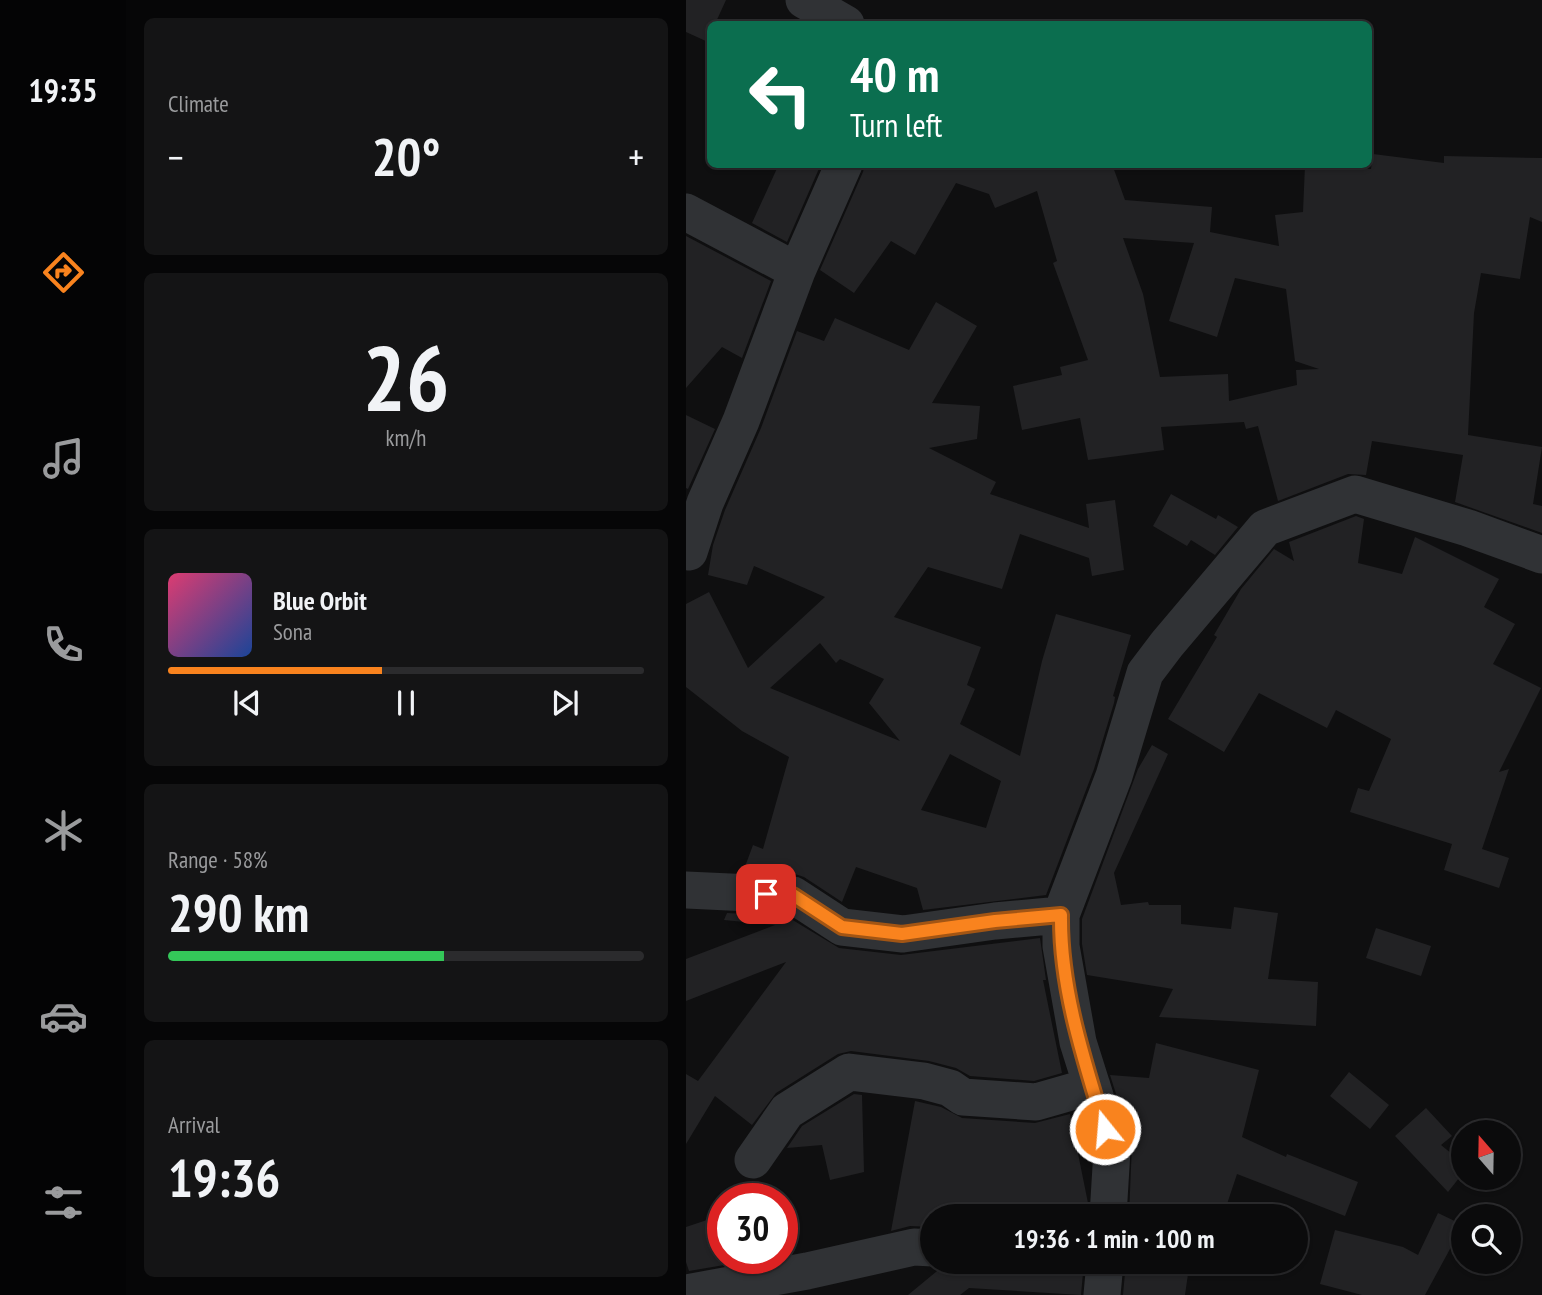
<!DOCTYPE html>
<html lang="en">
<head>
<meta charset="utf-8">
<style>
	:root { --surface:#0b0b0c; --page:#141415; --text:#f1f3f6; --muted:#9a9b9d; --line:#2b2b2d; --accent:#f9831e }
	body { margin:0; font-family:"PT Sans Narrow",sans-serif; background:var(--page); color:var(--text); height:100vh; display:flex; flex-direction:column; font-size:26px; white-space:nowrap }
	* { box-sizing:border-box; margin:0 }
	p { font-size:23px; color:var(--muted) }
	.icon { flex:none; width:38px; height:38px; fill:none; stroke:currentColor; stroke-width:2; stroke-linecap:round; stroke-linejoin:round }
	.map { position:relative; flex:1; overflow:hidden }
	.details { display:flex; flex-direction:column; gap:18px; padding:18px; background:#060607; width:560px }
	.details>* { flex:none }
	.hud { position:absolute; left:21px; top:21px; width:665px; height:147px; border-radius:10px; box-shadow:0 2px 5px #0004,0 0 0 2px var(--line); background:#0b6e4f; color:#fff; overflow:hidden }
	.needle { width:46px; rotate:340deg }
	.tools { position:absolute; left:765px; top:1120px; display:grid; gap:14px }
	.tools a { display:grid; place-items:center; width:70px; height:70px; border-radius:50%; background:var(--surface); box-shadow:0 2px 5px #0004,0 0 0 2px var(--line); font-size:35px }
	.speed { position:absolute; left:21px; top:1183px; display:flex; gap:14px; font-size:35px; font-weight:700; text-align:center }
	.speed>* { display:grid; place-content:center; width:91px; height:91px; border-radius:50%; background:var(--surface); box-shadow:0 2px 5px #0004,0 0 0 2px var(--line); line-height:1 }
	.speed .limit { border:10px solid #d22; background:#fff; color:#111 }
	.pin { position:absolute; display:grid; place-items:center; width:60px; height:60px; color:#fff; margin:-30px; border-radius:14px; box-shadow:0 4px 10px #0006 }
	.me { position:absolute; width:77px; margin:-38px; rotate:343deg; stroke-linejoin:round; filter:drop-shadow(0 0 5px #0008) }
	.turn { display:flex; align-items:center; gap:24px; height:147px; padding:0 28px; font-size:32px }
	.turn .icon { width:91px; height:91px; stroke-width:2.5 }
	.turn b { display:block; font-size:49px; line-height:60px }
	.big { font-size:52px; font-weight:600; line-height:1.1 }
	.details .card { flex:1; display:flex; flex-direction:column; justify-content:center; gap:10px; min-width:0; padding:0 24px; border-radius:10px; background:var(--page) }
	.details .dial { align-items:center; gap:0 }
	.dial b { font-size:91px; line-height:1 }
	.song { display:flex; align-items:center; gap:21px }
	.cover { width:84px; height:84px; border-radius:10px; background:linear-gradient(135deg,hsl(340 70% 55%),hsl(220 70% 35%)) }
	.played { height:7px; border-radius:4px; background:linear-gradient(90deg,var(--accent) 45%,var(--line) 45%) }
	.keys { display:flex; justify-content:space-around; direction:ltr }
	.heat { display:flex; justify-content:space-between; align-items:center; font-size:38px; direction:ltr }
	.charge { height:10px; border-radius:5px; background:linear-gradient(90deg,#34c759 58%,var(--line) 0) }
	.trip { position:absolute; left:234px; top:1204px; width:388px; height:70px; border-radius:35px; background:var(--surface); box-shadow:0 2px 5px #0004,0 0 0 2px var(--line); font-weight:600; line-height:70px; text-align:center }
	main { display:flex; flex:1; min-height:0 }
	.tabs { display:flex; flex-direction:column; width:126px; justify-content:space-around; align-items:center; background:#040405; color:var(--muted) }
	.tabs .icon { width:49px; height:49px }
	.tabs .on { color:var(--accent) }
	.tabs b { font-size:32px; color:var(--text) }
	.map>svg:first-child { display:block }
</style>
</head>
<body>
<main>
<nav class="tabs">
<b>19:35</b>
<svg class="icon on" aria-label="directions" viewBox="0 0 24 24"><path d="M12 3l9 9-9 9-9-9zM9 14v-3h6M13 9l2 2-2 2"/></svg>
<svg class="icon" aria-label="music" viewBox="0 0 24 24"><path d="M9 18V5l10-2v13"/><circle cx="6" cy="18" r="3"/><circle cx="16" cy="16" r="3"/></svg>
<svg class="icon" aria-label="phone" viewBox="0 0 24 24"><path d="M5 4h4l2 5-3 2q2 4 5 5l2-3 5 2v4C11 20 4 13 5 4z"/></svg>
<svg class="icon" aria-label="climate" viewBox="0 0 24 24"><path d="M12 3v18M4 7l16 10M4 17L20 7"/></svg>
<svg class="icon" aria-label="car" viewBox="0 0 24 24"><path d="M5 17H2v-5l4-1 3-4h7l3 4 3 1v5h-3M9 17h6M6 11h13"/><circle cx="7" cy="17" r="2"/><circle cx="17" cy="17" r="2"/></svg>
<svg class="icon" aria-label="filters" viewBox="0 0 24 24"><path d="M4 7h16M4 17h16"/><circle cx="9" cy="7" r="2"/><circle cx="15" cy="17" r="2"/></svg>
</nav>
<section class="details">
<div class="card"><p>Climate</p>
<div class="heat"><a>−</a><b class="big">20°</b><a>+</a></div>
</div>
<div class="card dial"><b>26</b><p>km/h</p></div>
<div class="card">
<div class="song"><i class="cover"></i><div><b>Blue Orbit</b><p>Sona</p></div></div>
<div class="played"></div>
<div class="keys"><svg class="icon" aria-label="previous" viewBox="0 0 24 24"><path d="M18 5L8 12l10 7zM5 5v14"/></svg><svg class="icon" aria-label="pause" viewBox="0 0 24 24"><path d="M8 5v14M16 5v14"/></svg><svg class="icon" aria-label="next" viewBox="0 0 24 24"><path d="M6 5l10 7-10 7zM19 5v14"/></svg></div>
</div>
<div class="card"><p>Range · 58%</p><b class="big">290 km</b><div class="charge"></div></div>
<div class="card"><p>Arrival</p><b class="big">19:36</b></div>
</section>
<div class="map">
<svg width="856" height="1295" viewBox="0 0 856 1295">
	<rect width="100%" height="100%" fill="#0f0f10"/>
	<path fill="#222224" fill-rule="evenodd" d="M0,0h40l-11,24h-5v11l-2,7 -22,-10z
		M687,154l71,9v-7l98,2v64l-12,-5 -10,62 -39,-6 -7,40 -6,122 74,12 -9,57 9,2v27l-87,-31 8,-47 -91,-14 -6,34 -18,-1 -70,27 -20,-75 -12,3 -2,-7 -83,5 3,23 -76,10 -8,-42 -58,12 -9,-44 49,-11 -2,-8 28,-7 -35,-97 4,-2 -20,-70 -42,17 -6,-14 -33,-11 -41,72 -24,-14 -37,52 -34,-23 43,-98 2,-8h247l13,36 87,7 -2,25 69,14 -4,-31 28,-3 2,-47 66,4zM437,238l71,5 -25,78 48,16 18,-59 51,11 9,72 24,8 -23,1 1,15 -68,16 -1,-27 -68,3 -17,-83z
		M93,164h42l-34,78 -35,-19z
		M0,236l85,45 -29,77 -20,-11 -36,41z
		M250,302l41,24 -45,77 48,3 -3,33 -48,9 67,34 -6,12 99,34 -3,-24 29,-4 9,70 -32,6 -3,-18 -69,-24 -18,55 -74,-22 -34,50 87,30 -14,38 8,4 -15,35 60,32 22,-95 14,-47 75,21 -18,61 2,1 -1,6 -20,66 -48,126 -123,15 -6,-22 -61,-21 -14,35 -38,-25 -9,-3 -52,-2 10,-27 10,4 26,-92 -47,-26 -56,-44v-83l23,-12 39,76 77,-71 -71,-31 -7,19 -39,-10 5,-30 12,-35 36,-82 36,-97 27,10 11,-23 74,32zM134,643l16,20 4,-4 44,20 -15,24 31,38 -130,-53zM264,754l51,27 -15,47 -65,-18z
		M0,415l29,14 -27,60 -2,-1z
		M485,494l45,25 2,-4 20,12 -23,28 -24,-15 -4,6 -34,-20z
		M670,516l8,3 -6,44 44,11 13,-37 84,42 -15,28 31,17 -22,40 48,24 -42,84 10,-3 -27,80 27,9 -10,30 -55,-18 8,-26 -102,-32 8,-24 11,3 22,-52 -55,-29 -9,18 -68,-35 -35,59 -56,-33 49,-82 -3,-2 27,-46 33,-40 20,12 -5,-19z
		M466,745l16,9 -54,119 7,32 27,-3 1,3h32v19l50,5 3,-22 44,6 -10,66 50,3 -2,44 -157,-9 14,-28 -86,-14 -5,-31v-25l56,-150z
		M41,913l59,3 53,32 62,7 139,-17 6,42h-3l19,93 -28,8 -64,-5 -14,-8 -27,-7 -78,-10 -13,3 -62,39 -24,32 -37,-29 -29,48v-70l12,7 88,-119 -100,39v-42l89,-34 -51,-5z
		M690,928l55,18 -10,30 -55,-18z
		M470,1043l103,27 -17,67 44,20 1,-3 71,28 -13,34 -108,-42 -14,42h-94l3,-72 -22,-69 39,3z
		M663,1072l40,33 -19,24 -40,-33z
		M168,1094l8,1 2,77 -34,8 -8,-35 -35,3 15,-22z
		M229,1101l26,6 21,11 73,5 35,-9 18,89 -1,13h-154v11l-23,-1 -19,5z
		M740,1108l26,28 -11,9 22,18v10l-15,19 -53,-56z
		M752,1213l25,12 -38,70h-63l-42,-11 15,-54 68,17 15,8z
		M27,1218l10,26v14h5l2,6 -41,7 -3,-9v-35z
		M262,1262h136l-3,33 -112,-7 -9,7h-52z
		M440,1262h76l-3,8 -10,-3 -4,28h-62z"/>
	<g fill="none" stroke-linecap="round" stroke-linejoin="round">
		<path stroke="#303235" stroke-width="37" d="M118,0l42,24
			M0,212l111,59 -56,150 -36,82 -16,49
			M111,271l47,-107
			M0,890l107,5 49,32 61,7 92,-13 66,-6
			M67,1160l34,-49 62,-39 75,9 26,7 13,9 73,5 56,-16
			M422,1216l4,-66 -34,-108 -17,-96v-31l53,-139 31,-103 22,-29 98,-116 90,-34 113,34 74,27
			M0,1293l121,-22 107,-24 19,1
			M416,1295l3,-33"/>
	</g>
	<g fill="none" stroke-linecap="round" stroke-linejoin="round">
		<g stroke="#a25514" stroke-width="18">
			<path id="route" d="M80,894l27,1 49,32 60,7 93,-13 66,-6c-1,73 23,145 44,214"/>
		</g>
		<use href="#route" stroke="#f9831e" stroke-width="12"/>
	</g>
</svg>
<div class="tools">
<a><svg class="needle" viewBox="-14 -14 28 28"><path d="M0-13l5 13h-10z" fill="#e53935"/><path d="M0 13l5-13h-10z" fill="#9a9b9d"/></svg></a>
<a><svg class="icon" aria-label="search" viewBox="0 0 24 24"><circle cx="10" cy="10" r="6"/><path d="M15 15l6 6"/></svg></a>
</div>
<div class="speed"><div class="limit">30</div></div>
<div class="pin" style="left:80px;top:894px;background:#d93025"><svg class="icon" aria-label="arrive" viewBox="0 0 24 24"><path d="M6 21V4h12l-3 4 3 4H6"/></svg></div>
<svg class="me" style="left:419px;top:1129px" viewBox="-20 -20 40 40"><circle r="17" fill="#f9831e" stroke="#fff" stroke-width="3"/><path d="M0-11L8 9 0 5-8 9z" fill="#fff"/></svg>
<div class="trip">19:36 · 1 min · 100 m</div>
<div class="hud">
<div class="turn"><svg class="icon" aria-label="left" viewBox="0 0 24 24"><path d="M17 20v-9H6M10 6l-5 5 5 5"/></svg><div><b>40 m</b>Turn left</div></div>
</div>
</div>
</main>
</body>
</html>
